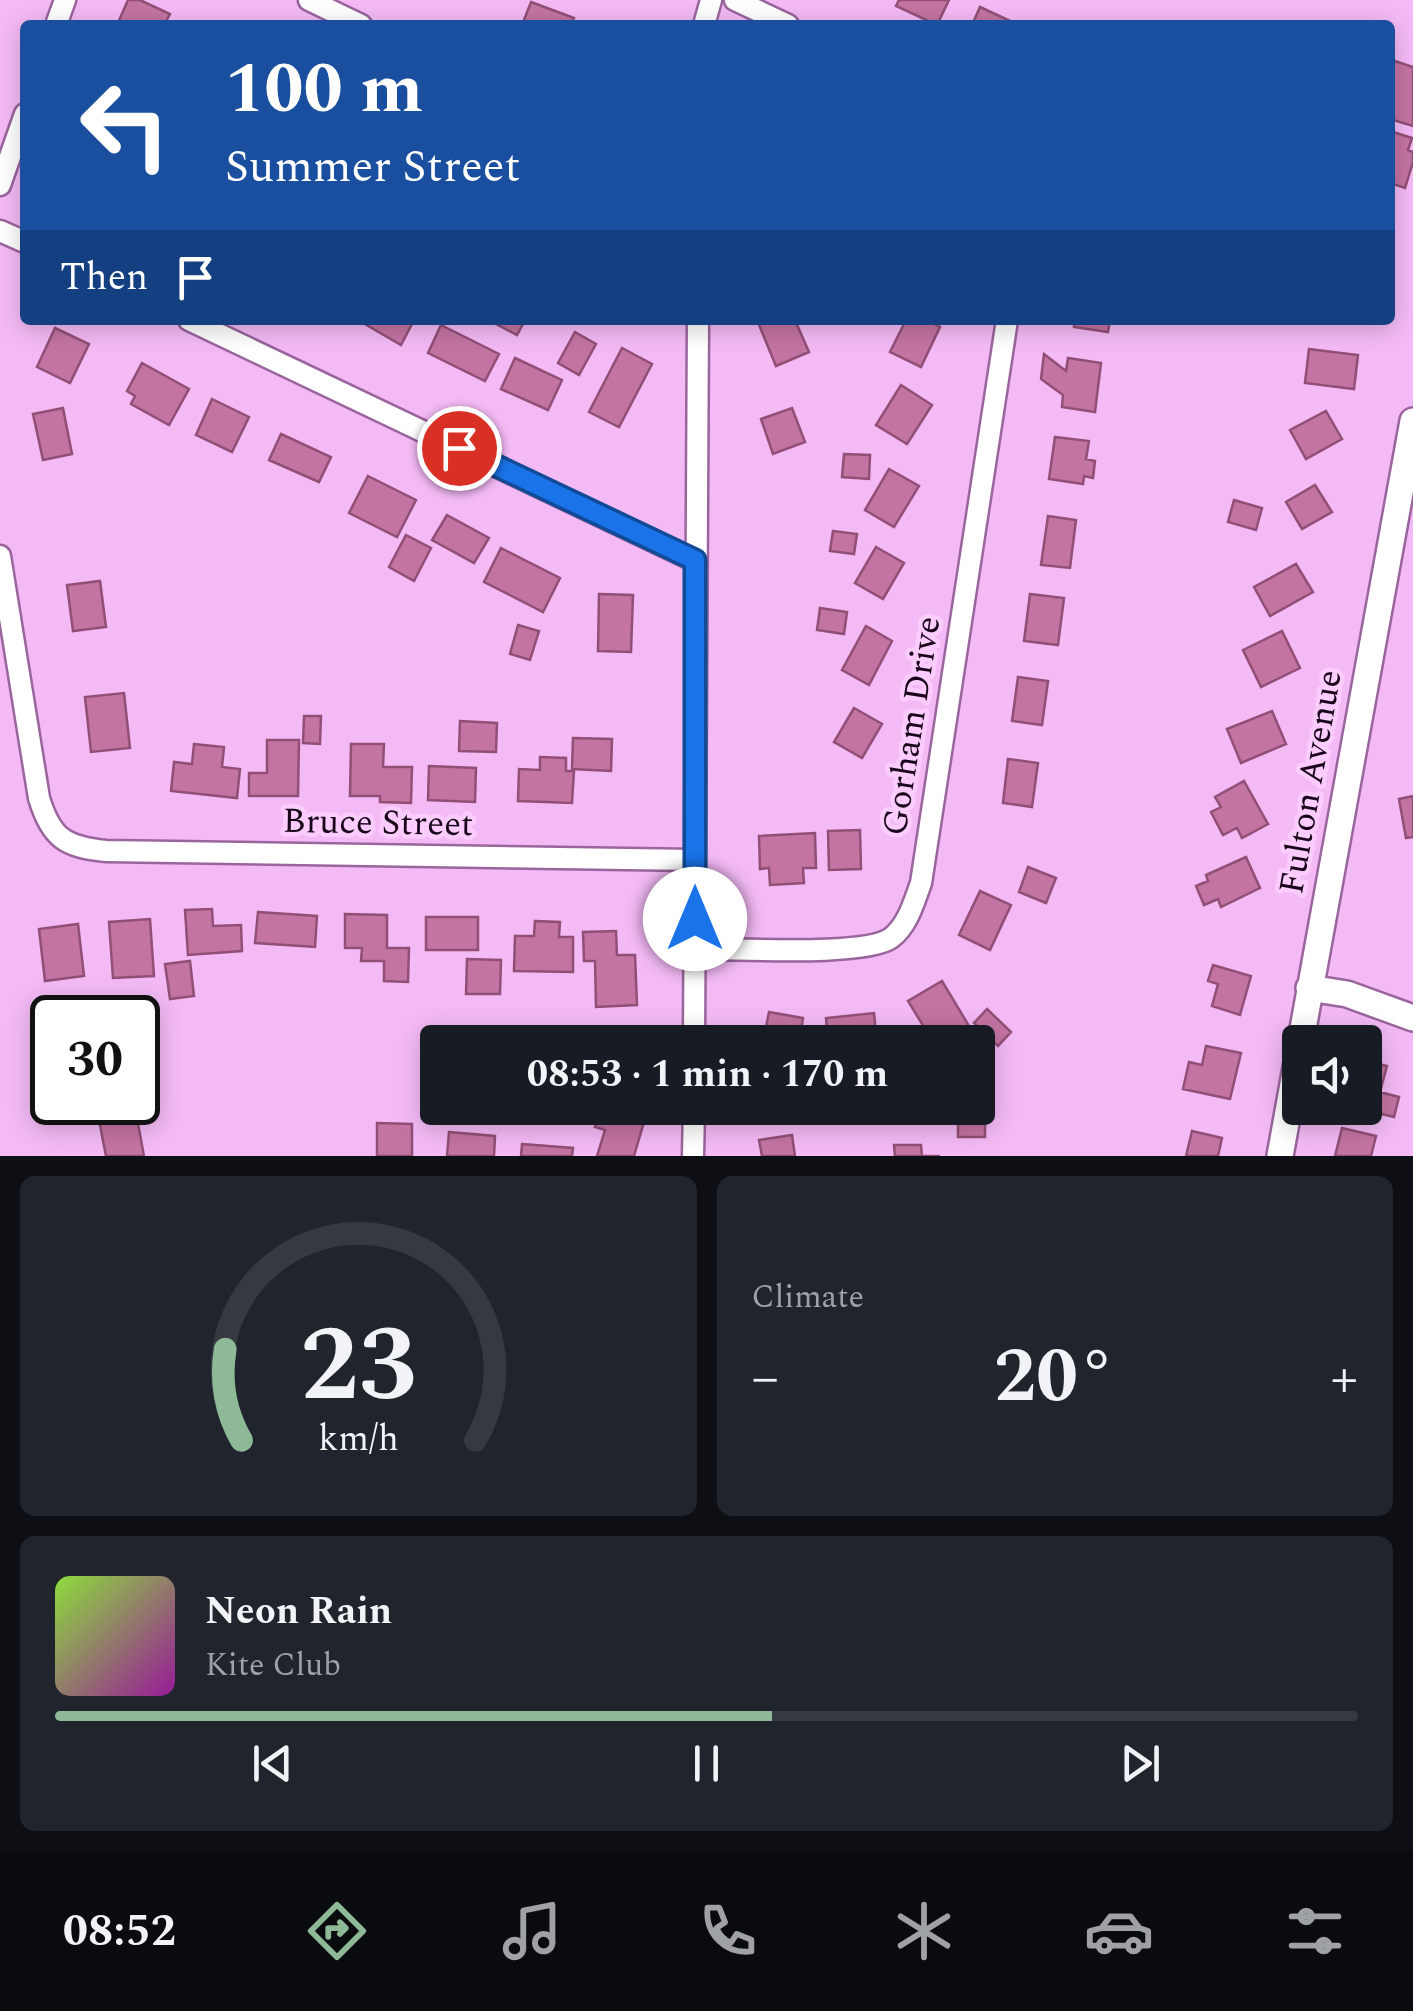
<!DOCTYPE html>
<html lang="en">
<head>
<meta charset="utf-8">
<style>
	:root { --surface:#171b24; --page:#20242c; --text:#f1f3f6; --muted:#9ea1a6; --line:#363941; --accent:#8db997 }
	body { margin:0; font-family:Spectral,serif; background:var(--page); color:var(--text); height:100vh; display:flex; flex-direction:column; font-size:38px; white-space:nowrap }
	* { box-sizing:border-box; margin:0 }
	p { font-size:32px; color:var(--muted) }
	.icon { flex:none; width:55px; height:55px; fill:none; stroke:currentColor; stroke-width:2; stroke-linecap:round; stroke-linejoin:round }
	.map { position:relative; height:1156px; overflow:hidden }
	.side { display:flex; flex-direction:column; gap:20px; padding:20px; background:#0d0f14; flex:1 }
	.side>* { flex:none }
	.top-card { position:absolute; left:20px; top:20px; width:1375px; height:305px; border-radius:10px; box-shadow:0 5px 25px #0003; background:#1a4fa0; color:#fff; overflow:hidden }
	.tools { position:absolute; left:1282px; top:1025px; display:grid; gap:20px }
	.tools a { display:grid; place-items:center; width:100px; height:100px; border-radius:10px; background:var(--surface); box-shadow:0 5px 25px #0003; font-size:50px }
	.speed { position:absolute; left:30px; top:995px; display:flex; gap:20px; font-size:50px; font-weight:700; text-align:center }
	.speed>* { display:grid; place-content:center; width:130px; height:130px; border-radius:50%; background:var(--surface); box-shadow:0 5px 25px #0003; line-height:1 }
	.speed .limit { border:5px solid #111; border-radius:15px; background:#fff; color:#111 }
	.pin { position:absolute; display:grid; place-items:center; width:85px; height:85px; color:#fff; margin:-42px; border:5px solid #fff; border-radius:50%; box-shadow:0 2px 10px #0007 }
	.me { position:absolute; width:110px; margin:-55px; rotate:0deg; stroke-linejoin:round; filter:drop-shadow(0 0 8px #0008) }
	.turn { display:flex; align-items:center; gap:35px; height:210px; padding:0 40px; font-size:45px }
	.turn .icon { width:130px; height:130px; stroke-width:2.5 }
	.turn b { display:block; font-size:70px; line-height:85px }
	.then { display:flex; align-items:center; height:95px; padding:0 40px; background:#0003; gap:20px; font-size:38px }
	.big { font-size:75px; font-weight:700; line-height:1.1 }
	.side .tile { flex:1; display:flex; flex-direction:column; justify-content:center; gap:15px; min-width:0; padding:0 35px; border-radius:15px; background:var(--page) }
	.side .dial { align-items:center; gap:0 }
	.dial svg { height:260px; overflow:visible; fill:none; stroke:var(--line); stroke-width:7; stroke-linecap:round; text-anchor:middle }
	.dial text { fill:var(--text); stroke:none }
	.song { display:flex; align-items:center; gap:30px }
	.cover { width:120px; height:120px; border-radius:15px; background:linear-gradient(135deg,hsl(90 70% 55%),hsl(300 70% 35%)) }
	.played { height:10px; border-radius:5px; background:linear-gradient(90deg,var(--accent) 55%,var(--line) 55%) }
	.keys { display:flex; justify-content:space-around; direction:ltr }
	.heat { display:flex; justify-content:space-between; align-items:center; font-size:55px; direction:ltr }
	.side .tiles { flex:1; display:grid; gap:20px; grid-template-columns:1fr 1fr }
	.tile:last-child { grid-column:span 2 }
	.trip { position:absolute; left:420px; top:1025px; width:575px; height:100px; border-radius:10px; background:var(--surface); box-shadow:0 5px 25px #0003; font-weight:700; line-height:100px; text-align:center }
	.dock { display:flex; height:160px; justify-content:space-around; align-items:center; background:#090b0e; color:var(--muted) }
	.dock .icon { width:70px; height:70px }
	.dock .current { color:var(--accent) }
	.dock b { font-size:45px; color:var(--text) }
	.map>svg:first-child { display:block }
</style>
</head>
<body>
<div class="map">
<svg width="1413" height="1156" viewBox="0 0 1413 1156">
	<rect width="100%" height="100%" fill="#f4baf6"/>
	<path fill="#c474a3" stroke="#924f76" stroke-width="2.5" d="M128,0h12l30,14 -6,11h-47z
		M899,0h50l-12,25 -41,-19z
		M531,2l43,16 -3,7h-49z
		M980,7l39,18h-47z
		M1395,61l18,6v59l-23,-7v-43z
		M1390,131l22,7 -4,12 5,2v10l-8,26 -15,-5z
		M358,320h56l-13,25z
		M496,320h29l-8,15 -23,-12z
		M757,320h38l14,32 -33,14z
		M906,320h21l13,7 -19,40 -31,-15z
		M1075,320h35l-2,12 -34,-5z
		M441,325l58,29 -14,27 -57,-28z
		M55,328l34,16 -19,39 -33,-16z
		M575,332l21,12 -17,31 -21,-12z
		M622,348l30,16 -33,63 -30,-15z
		M1309,349l49,6 -4,34 -49,-6z
		M1044,354l22,17 2,-13 33,5 -6,49 -33,-5 1,-12 -22,-16z
		M515,358l47,22 -14,30 -47,-21z
		M142,363l47,26 -20,36 -38,-21 4,-8 -8,-5z
		M901,385l31,20 -25,39 -31,-19z
		M212,399l37,18 -17,35 -36,-17z
		M63,408l9,46 -29,6 -10,-46z
		M792,408l13,34 -32,12 -12,-35z
		M1326,411l16,28 -36,20 -16,-29z
		M281,434l50,23 -12,25 -50,-22z
		M1055,437l34,4 -3,18 9,2 -2,17 -9,-2 -1,8 -34,-5z
		M844,454l26,1 -1,24 -27,-2z
		M889,469l30,17 -25,41 -29,-17z
		M368,476l48,24 -19,37 -48,-24z
		M1315,485l17,27 -30,17 -16,-27z
		M1234,500l28,8 -6,22 -28,-8z
		M447,515l42,23 -15,25 -42,-23z
		M1048,516l28,4 -6,48 -29,-3z
		M833,531l24,3 -3,20 -24,-3z
		M406,535l25,13 -17,33 -25,-14z
		M876,547l28,16 -21,36 -28,-16z
		M501,548l59,30 -17,34 -59,-30z
		M1296,564l17,28 -43,24 -16,-29z
		M100,581l6,46 -33,4 -6,-46z
		M599,594l34,1 -2,57 -33,-1z
		M1030,594l34,4 -6,47 -34,-4z
		M820,608l27,4 -3,22 -27,-4z
		M518,625l21,6 -9,29 -20,-6z
		M866,626l26,15 -23,44 -27,-15z
		M1282,631l18,37 -39,19 -18,-37z
		M1018,677l30,4 -6,44 -30,-4z
		M124,693l6,55 -39,4 -6,-55z
		M854,708l28,16 -20,34 -28,-16z
		M1272,711l14,33 -45,19 -14,-34z
		M304,716h17l-1,28 -17,-1z
		M460,721l37,2 -1,29 -37,-1z
		M573,738l39,1 -1,32 -39,-2z
		M267,740h32l-1,56h-49v-23h18z
		M194,744l30,3 -2,20 18,2 -3,29 -66,-7 3,-29 18,2z
		M351,744h33l-1,23h29l-1,36 -31,-1v-6h-30z
		M540,757l26,1v13h8l-2,32 -54,-2 1,-32 21,1z
		M1008,759l30,4 -6,44 -29,-4z
		M429,766l47,2 -1,34 -47,-2z
		M1244,781l24,43 -26,14 -5,-10 -14,7 -12,-23 10,-5 -6,-10z
		M1413,796v41l-7,1 -7,-39z
		M860,830l1,39 -32,1 -1,-39z
		M815,833l1,35h-13l1,15 -34,2 -1,-17 -9,1 -1,-33z
		M1246,857l14,31 -39,19 -3,-8 -14,6 -8,-19 12,-5 -2,-6z
		M1028,867l28,11 -10,25 -27,-11z
		M980,891l31,14 -21,45 -31,-15z
		M212,909l1,17 28,-1 1,26 -54,4 -3,-45z
		M258,912l59,4 -2,31 -60,-4z
		M345,914l42,1v33h22l-1,34 -24,-1v-20h-23l1,-13h-17z
		M426,917h52v33h-52z
		M150,919l4,57 -41,2 -4,-56z
		M535,921l25,1 -1,15h14v35l-59,-1 1,-35h19z
		M78,924l6,52 -39,5 -6,-52z
		M616,931l1,24h18l2,50 -41,2 -1,-46h-11l-1,-29z
		M467,959l34,1 -1,34h-34z
		M190,961l4,35 -24,3 -5,-35z
		M1213,965l38,11 -11,39 -28,-9 6,-22 -10,-3z
		M942,981l36,60 -3,1h-28l-10,-16 -10,6 -19,-31z
		M987,1009l24,23 -13,14 -24,-23z
		M769,1012l34,6 -4,24h-36z
		M874,1013l3,29h-49l-2,-24z
		M1206,1046l35,7 -11,46 -47,-10 6,-27 13,3z
		M1365,1061l22,5 -7,26 19,5 -5,20 -38,-9h9z
		M600,1108h20l26,7 -12,41h-37l8,-26 -10,-3z
		M958,1112h27v25h-27z
		M136,1113l8,43h-38l-7,-36z
		M377,1123l35,1v32h-35z
		M1342,1128l34,8 -5,20h-36z
		M1192,1131l30,7 -4,18h-32z
		M449,1132l46,4 -1,20h-47z
		M792,1135l3,21h-33l-3,-16z
		M522,1144l51,4 -1,8h-51z
		M894,1145h27l1,11h18h-45z"/>
	<g fill="none" stroke-linecap="round" stroke-linejoin="round">
		<g stroke="#9a659d" stroke-width="25">
			<path id="minor" d="M309,0l52,25
				M735,0l53,25
				M56,25l9,-25
				M704,25l7,-25
				M0,185l25,-71
				M0,231l25,11
				M189,320l506,241
				M0,556l39,242c12,40 26,49 67,53l589,9
				M695,949c38,-1 170,8 196,-11 17,-13 23,-36 30,-55l86,-563
				M694,1042l4,-722
				M693,1156l1,-48"/>
		</g>
		<g stroke="#9a659d" stroke-width="30">
			<path id="tertiary" d="M1309,988l38,6 66,24
				M1280,1156l133,-735"/>
		</g>
		<use href="#minor" stroke="#fff" stroke-width="20"/>
		<use href="#tertiary" stroke="#fff" stroke-width="25"/>
	</g>
	<g fill="none" stroke-linecap="round" stroke-linejoin="round">
		<g stroke="#114b97" stroke-width="25">
			<path id="route" d="M459,448l236,112v359"/>
		</g>
		<use href="#route" stroke="#1a73e8" stroke-width="18"/>
	</g>
	<g text-anchor="middle" dominant-baseline="central" stroke-width="9" stroke-linejoin="round" paint-order="stroke">
		<g font-size="35" fill="#180519" stroke="#fbccfd">
			<text transform="translate(912 726) rotate(-81)">Gorham Drive</text>
			<text transform="translate(1311 782) rotate(-80)">Fulton Avenue</text>
			<text transform="translate(378 823) rotate(1)">Bruce Street</text>
		</g>
	</g>
</svg>
<div class="tools">
<a><svg class="icon" aria-label="sound" viewBox="0 0 24 24"><path d="M4 9h4l5-4v14l-5-4H4zM17 9q2 3 0 6"/></svg></a>
</div>
<div class="speed"><div class="limit">30</div></div>
<div class="pin" style="left:459px;top:448px;background:#d93025"><svg class="icon" aria-label="arrive" viewBox="0 0 24 24"><path d="M6 21V4h12l-3 4 3 4H6"/></svg></div>
<svg class="me" style="left:695px;top:919px" viewBox="-20 -20 40 40"><circle r="19" fill="#fff"/><path d="M0-13L10 11 0 6-10 11z" fill="#1a73e8"/></svg>
<div class="trip">08:53 · 1 min · 170 m</div>
<div class="top-card">
<div class="turn"><svg class="icon" aria-label="left" viewBox="0 0 24 24"><path d="M17 20v-9H6M10 6l-5 5 5 5"/></svg><div><b>100 m</b>Summer Street</div></div>
<div class="then">Then<svg class="icon" aria-label="arrive" viewBox="0 0 24 24"><path d="M6 21V4h12l-3 4 3 4H6"/></svg></div>
</div>
</div>
<section class="side">
<div class="tiles">
<div class="tile dial"><svg viewBox="0 0 100 80">
<path d="M14 69A42 42 0 1 1 86 69"/>
<path d="M14 69A42 42 0 0 1 9 41" stroke="#8db997"/>
<text x="50" y="56" font-size="32" font-weight="700">23</text>
<text x="50" y="72" font-size="11">km/h</text>
</svg></div>
<div class="tile"><p>Climate</p>
<div class="heat"><a>−</a><b class="big">20°</b><a>+</a></div>
</div>
<div class="tile">
<div class="song"><i class="cover"></i><div><b>Neon Rain</b><p>Kite Club</p></div></div>
<div class="played"></div>
<div class="keys"><svg class="icon" aria-label="previous" viewBox="0 0 24 24"><path d="M18 5L8 12l10 7zM5 5v14"/></svg><svg class="icon" aria-label="pause" viewBox="0 0 24 24"><path d="M8 5v14M16 5v14"/></svg><svg class="icon" aria-label="next" viewBox="0 0 24 24"><path d="M6 5l10 7-10 7zM19 5v14"/></svg></div>
</div>
</div>
</section>
<nav class="dock">
<b>08:52</b>
<svg class="icon current" aria-label="directions" viewBox="0 0 24 24"><path d="M12 3l9 9-9 9-9-9zM9 14v-3h6M13 9l2 2-2 2"/></svg>
<svg class="icon" aria-label="music" viewBox="0 0 24 24"><path d="M9 18V5l10-2v13"/><circle cx="6" cy="18" r="3"/><circle cx="16" cy="16" r="3"/></svg>
<svg class="icon" aria-label="phone" viewBox="0 0 24 24"><path d="M5 4h4l2 5-3 2q2 4 5 5l2-3 5 2v4C11 20 4 13 5 4z"/></svg>
<svg class="icon" aria-label="climate" viewBox="0 0 24 24"><path d="M12 3v18M4 7l16 10M4 17L20 7"/></svg>
<svg class="icon" aria-label="car" viewBox="0 0 24 24"><path d="M5 17H2v-5l4-1 3-4h7l3 4 3 1v5h-3M9 17h6M6 11h13"/><circle cx="7" cy="17" r="2"/><circle cx="17" cy="17" r="2"/></svg>
<svg class="icon" aria-label="filters" viewBox="0 0 24 24"><path d="M4 7h16M4 17h16"/><circle cx="9" cy="7" r="2"/><circle cx="15" cy="17" r="2"/></svg>
</nav>
</body>
</html>
